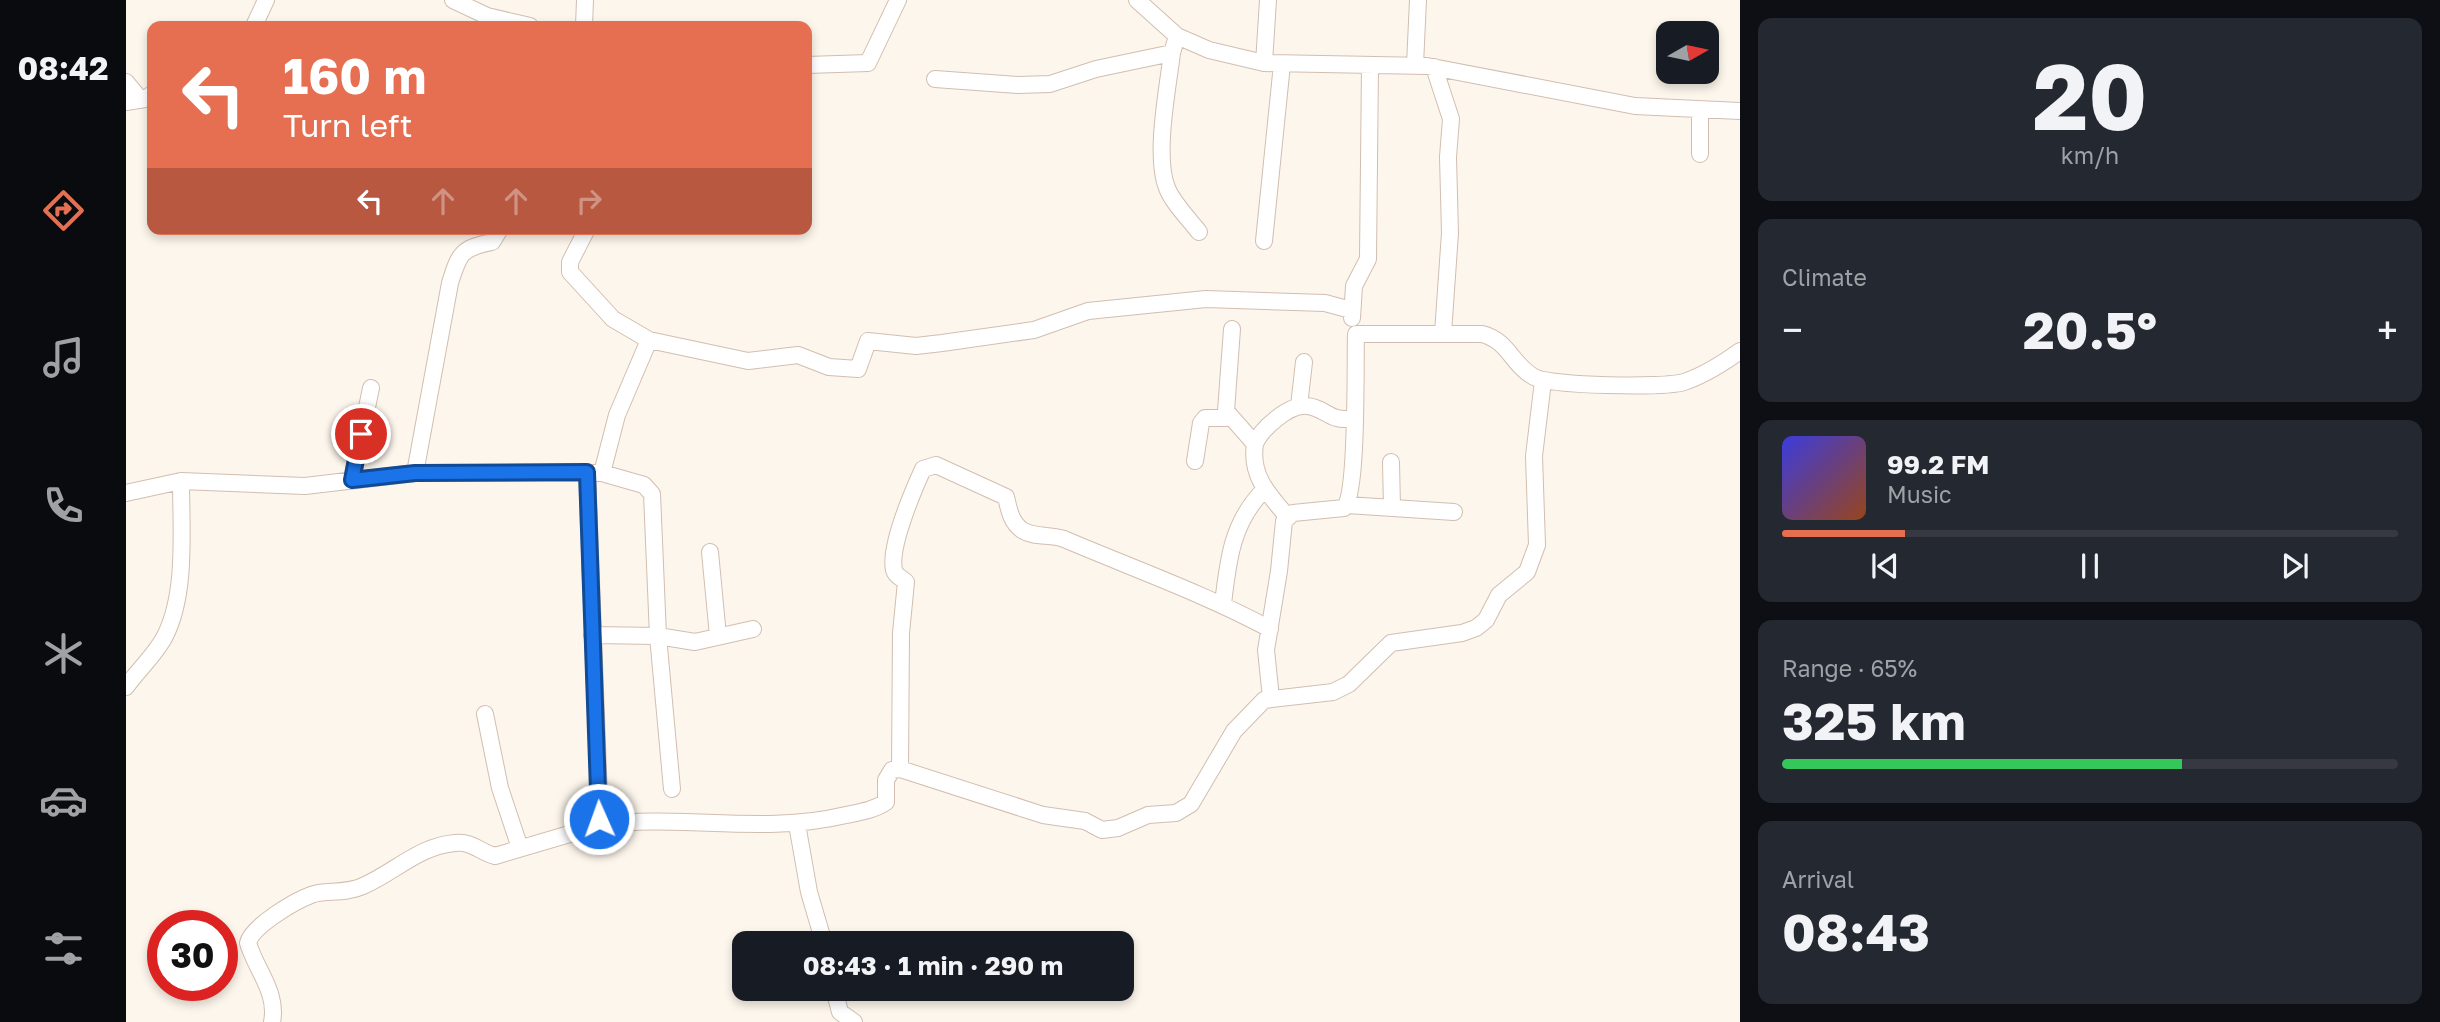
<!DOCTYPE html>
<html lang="en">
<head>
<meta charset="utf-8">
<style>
	:root { --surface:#171b24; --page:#242831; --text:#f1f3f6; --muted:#9ea1a6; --line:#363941; --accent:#e76f51 }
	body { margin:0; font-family:"Golos Text",sans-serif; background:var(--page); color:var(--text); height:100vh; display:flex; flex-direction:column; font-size:26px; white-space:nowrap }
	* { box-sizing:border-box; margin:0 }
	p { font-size:23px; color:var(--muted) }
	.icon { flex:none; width:38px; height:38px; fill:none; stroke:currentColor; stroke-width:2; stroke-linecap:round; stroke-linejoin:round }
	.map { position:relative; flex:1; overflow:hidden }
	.details { display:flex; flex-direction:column; gap:18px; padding:18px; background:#0d0f14; width:700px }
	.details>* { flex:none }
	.hud { position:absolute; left:21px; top:21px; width:665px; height:214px; border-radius:14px; box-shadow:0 4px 10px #0003; background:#e76f51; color:#fff; overflow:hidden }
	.needle { width:46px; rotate:81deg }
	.tools { position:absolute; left:1530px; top:21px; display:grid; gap:14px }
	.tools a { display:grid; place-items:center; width:63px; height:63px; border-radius:14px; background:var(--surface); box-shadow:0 4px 10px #0003; font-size:35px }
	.speed { position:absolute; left:21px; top:910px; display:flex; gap:14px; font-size:35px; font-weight:700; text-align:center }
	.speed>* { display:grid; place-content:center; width:91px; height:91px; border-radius:50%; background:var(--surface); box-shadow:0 4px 10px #0003; line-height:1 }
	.speed .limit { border:10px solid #d22; background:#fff; color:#111 }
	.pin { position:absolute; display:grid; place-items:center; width:60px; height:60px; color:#fff; margin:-30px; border:4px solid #fff; border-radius:50%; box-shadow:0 2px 7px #0007 }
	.me { position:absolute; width:77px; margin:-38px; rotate:358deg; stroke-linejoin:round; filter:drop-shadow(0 0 5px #0008) }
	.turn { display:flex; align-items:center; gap:24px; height:147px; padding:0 21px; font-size:32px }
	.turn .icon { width:91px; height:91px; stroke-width:2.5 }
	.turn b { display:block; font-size:49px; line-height:60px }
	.lanes { display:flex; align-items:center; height:66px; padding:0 21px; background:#0003; justify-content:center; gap:35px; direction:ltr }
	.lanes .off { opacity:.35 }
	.big { font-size:52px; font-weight:700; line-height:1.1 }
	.details .widget { flex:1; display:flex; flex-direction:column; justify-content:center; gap:10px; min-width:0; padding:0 24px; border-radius:14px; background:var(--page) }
	.details .dial { align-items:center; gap:0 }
	.dial b { font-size:91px; line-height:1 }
	.song { display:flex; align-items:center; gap:21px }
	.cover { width:84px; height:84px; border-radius:10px; background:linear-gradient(135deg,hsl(240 70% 55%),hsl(20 70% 35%)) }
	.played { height:7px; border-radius:4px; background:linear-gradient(90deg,var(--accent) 20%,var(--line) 20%) }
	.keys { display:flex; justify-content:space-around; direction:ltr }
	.heat { display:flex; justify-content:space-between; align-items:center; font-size:38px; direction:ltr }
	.charge { height:10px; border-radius:5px; background:linear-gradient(90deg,#34c759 65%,var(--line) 0) }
	.trip { position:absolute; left:606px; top:931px; width:402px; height:70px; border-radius:14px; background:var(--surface); box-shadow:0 4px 10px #0003; font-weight:700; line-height:70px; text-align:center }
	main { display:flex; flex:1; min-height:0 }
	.tab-bar { display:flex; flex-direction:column; width:126px; justify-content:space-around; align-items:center; background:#090b0e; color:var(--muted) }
	.tab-bar .icon { width:49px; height:49px }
	.tab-bar .active { color:var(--accent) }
	.tab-bar b { font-size:32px; color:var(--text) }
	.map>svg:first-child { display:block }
</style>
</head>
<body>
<main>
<nav class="tab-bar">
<b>08:42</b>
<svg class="icon active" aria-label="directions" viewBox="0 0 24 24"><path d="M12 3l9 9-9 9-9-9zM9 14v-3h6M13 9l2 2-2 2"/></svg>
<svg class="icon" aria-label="music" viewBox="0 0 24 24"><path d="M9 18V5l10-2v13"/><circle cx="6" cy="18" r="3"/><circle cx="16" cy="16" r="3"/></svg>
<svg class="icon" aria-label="phone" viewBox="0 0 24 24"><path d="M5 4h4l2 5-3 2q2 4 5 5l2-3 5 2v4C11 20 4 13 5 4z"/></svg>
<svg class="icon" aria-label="climate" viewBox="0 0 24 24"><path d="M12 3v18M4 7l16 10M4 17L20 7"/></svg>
<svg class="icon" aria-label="car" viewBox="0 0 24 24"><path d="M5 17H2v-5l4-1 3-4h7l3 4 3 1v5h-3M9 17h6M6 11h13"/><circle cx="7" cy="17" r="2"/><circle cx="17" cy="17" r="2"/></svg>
<svg class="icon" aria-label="filters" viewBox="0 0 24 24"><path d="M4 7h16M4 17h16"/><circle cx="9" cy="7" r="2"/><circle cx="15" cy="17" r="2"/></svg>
</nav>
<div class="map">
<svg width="1614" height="1022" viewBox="0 0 1614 1022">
	<rect width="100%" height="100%" fill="#fdf6ec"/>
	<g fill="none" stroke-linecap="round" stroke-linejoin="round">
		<g stroke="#d1beb0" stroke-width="18">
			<path id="minor" d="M327,0l34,16 43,10
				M1011,0l40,36 32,14 55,13 163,3 208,40 105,5
				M128,26l12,-26
				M458,26l1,-26
				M1046,53c-4,34 -18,103 -5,135 6,15 21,30 32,44
				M1138,63l4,-63
				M681,65l61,-2 30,-63
				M1289,65l3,-65
				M1308,67l17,52 -3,38 2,76 -7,100
				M809,79l83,6 32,-1 46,-15 76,-16 5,-17
				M0,82l15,18
				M0,102l19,-3 7,-5
				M1574,110v44
				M461,229l-17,33v10l43,47 36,21
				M1138,241l18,-177
				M1226,318l2,-32 14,-27 2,-193
				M1106,329l-6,82 29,33c-5,31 13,50 32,72
				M1173,406l5,-44
				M1129,444c6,-15 34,-40 52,-38 20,2 22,17 47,12
				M1069,461l6,-38 4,-5h26
				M1265,462l1,46
				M461,472l13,353c83,-11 162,10 246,-10 14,-3 28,-5 40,-13v-22l6,-10 8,-1 143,46 42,6 17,9 16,-2 30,-13 28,-2 15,-9 43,-73 30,-31 69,-8 16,-8 42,-41 71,-10 14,-5 10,-8 13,-25 28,-23 10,-27 -3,-89 9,-75
				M289,473l35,-190c9,-29 11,-35 42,-41l8,-13
				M476,473l42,12 8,9 6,142 14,153
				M226,480l19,-92
				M0,493l55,-12 124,5 110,-13h187l15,-58 32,-75 99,21 50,-6 31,12 29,2 10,-28 48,5 26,-3 92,-13 54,-19 118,-12 119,4 26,7
				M1221,505l107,7
				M584,552l8,84
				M1097,604c5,-44 9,-82 41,-114
				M466,635l66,1 37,6 58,-13
				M0,687c12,-17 30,-33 39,-51 22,-43 16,-108 16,-155
				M1145,698l-5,-48 13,-79 5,-50 9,-8 51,-5c14,-15 11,-145 12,-174h126c27,7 29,30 52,43 16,9 131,11 150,5 21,-7 38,-18 56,-31
				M359,714l15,74 20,60
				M774,769l1,-136 5,-51c-5,-5 -10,-5 -12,-12 -5,-23 19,-79 29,-101l13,-4 70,32c3,13 5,25 16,33 12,8 29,4 42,9 68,29 141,55 206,90
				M671,824l12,68 15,51
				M708,989l6,23 14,10
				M146,1022c6,-30 -16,-52 -24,-79 4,-17 47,-42 63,-48 14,-6 32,0 52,-9 32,-14 56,-40 92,-43 17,-2 25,9 40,13l105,-31"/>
		</g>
		<use href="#minor" stroke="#fff" stroke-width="16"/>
	</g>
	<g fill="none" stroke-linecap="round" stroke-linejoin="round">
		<g stroke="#114b97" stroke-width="18">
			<path id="route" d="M235,434l-9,46 63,-7 172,-1 12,347"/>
		</g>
		<use href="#route" stroke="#1a73e8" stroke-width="12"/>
	</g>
</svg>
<div class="tools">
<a><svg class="needle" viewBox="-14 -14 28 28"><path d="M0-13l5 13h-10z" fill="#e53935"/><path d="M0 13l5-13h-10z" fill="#9ea1a6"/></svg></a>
</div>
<div class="speed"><div class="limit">30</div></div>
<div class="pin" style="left:235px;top:434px;background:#d93025"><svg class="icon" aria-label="arrive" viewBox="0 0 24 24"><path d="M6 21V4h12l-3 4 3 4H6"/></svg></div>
<svg class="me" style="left:473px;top:819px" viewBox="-20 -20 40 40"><circle r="17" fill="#1a73e8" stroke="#fff" stroke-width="3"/><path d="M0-11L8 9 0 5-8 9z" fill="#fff"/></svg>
<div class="trip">08:43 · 1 min · 290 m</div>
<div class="hud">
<div class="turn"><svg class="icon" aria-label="left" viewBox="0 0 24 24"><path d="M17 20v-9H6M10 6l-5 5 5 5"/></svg><div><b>160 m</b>Turn left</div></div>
<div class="lanes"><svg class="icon" aria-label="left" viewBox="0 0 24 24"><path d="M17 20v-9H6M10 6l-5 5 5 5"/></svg><svg class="icon off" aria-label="ahead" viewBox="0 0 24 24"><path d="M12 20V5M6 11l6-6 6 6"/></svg><svg class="icon off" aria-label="ahead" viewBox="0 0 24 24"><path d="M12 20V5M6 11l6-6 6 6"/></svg><svg class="icon off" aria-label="right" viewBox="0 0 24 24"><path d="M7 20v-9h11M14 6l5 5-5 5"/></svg></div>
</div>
</div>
<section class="details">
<div class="widget dial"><b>20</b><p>km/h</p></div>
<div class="widget"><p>Climate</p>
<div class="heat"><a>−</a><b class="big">20.5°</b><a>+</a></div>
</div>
<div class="widget">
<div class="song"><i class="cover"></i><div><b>99.2 FM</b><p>Music</p></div></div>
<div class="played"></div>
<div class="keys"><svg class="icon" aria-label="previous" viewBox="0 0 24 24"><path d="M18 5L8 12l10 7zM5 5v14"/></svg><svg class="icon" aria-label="pause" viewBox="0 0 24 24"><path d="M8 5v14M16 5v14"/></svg><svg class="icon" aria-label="next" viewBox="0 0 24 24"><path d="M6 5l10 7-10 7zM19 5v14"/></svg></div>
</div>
<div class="widget"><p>Range · 65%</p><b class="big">325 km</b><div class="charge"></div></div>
<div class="widget"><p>Arrival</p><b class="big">08:43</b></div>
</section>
</main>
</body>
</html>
